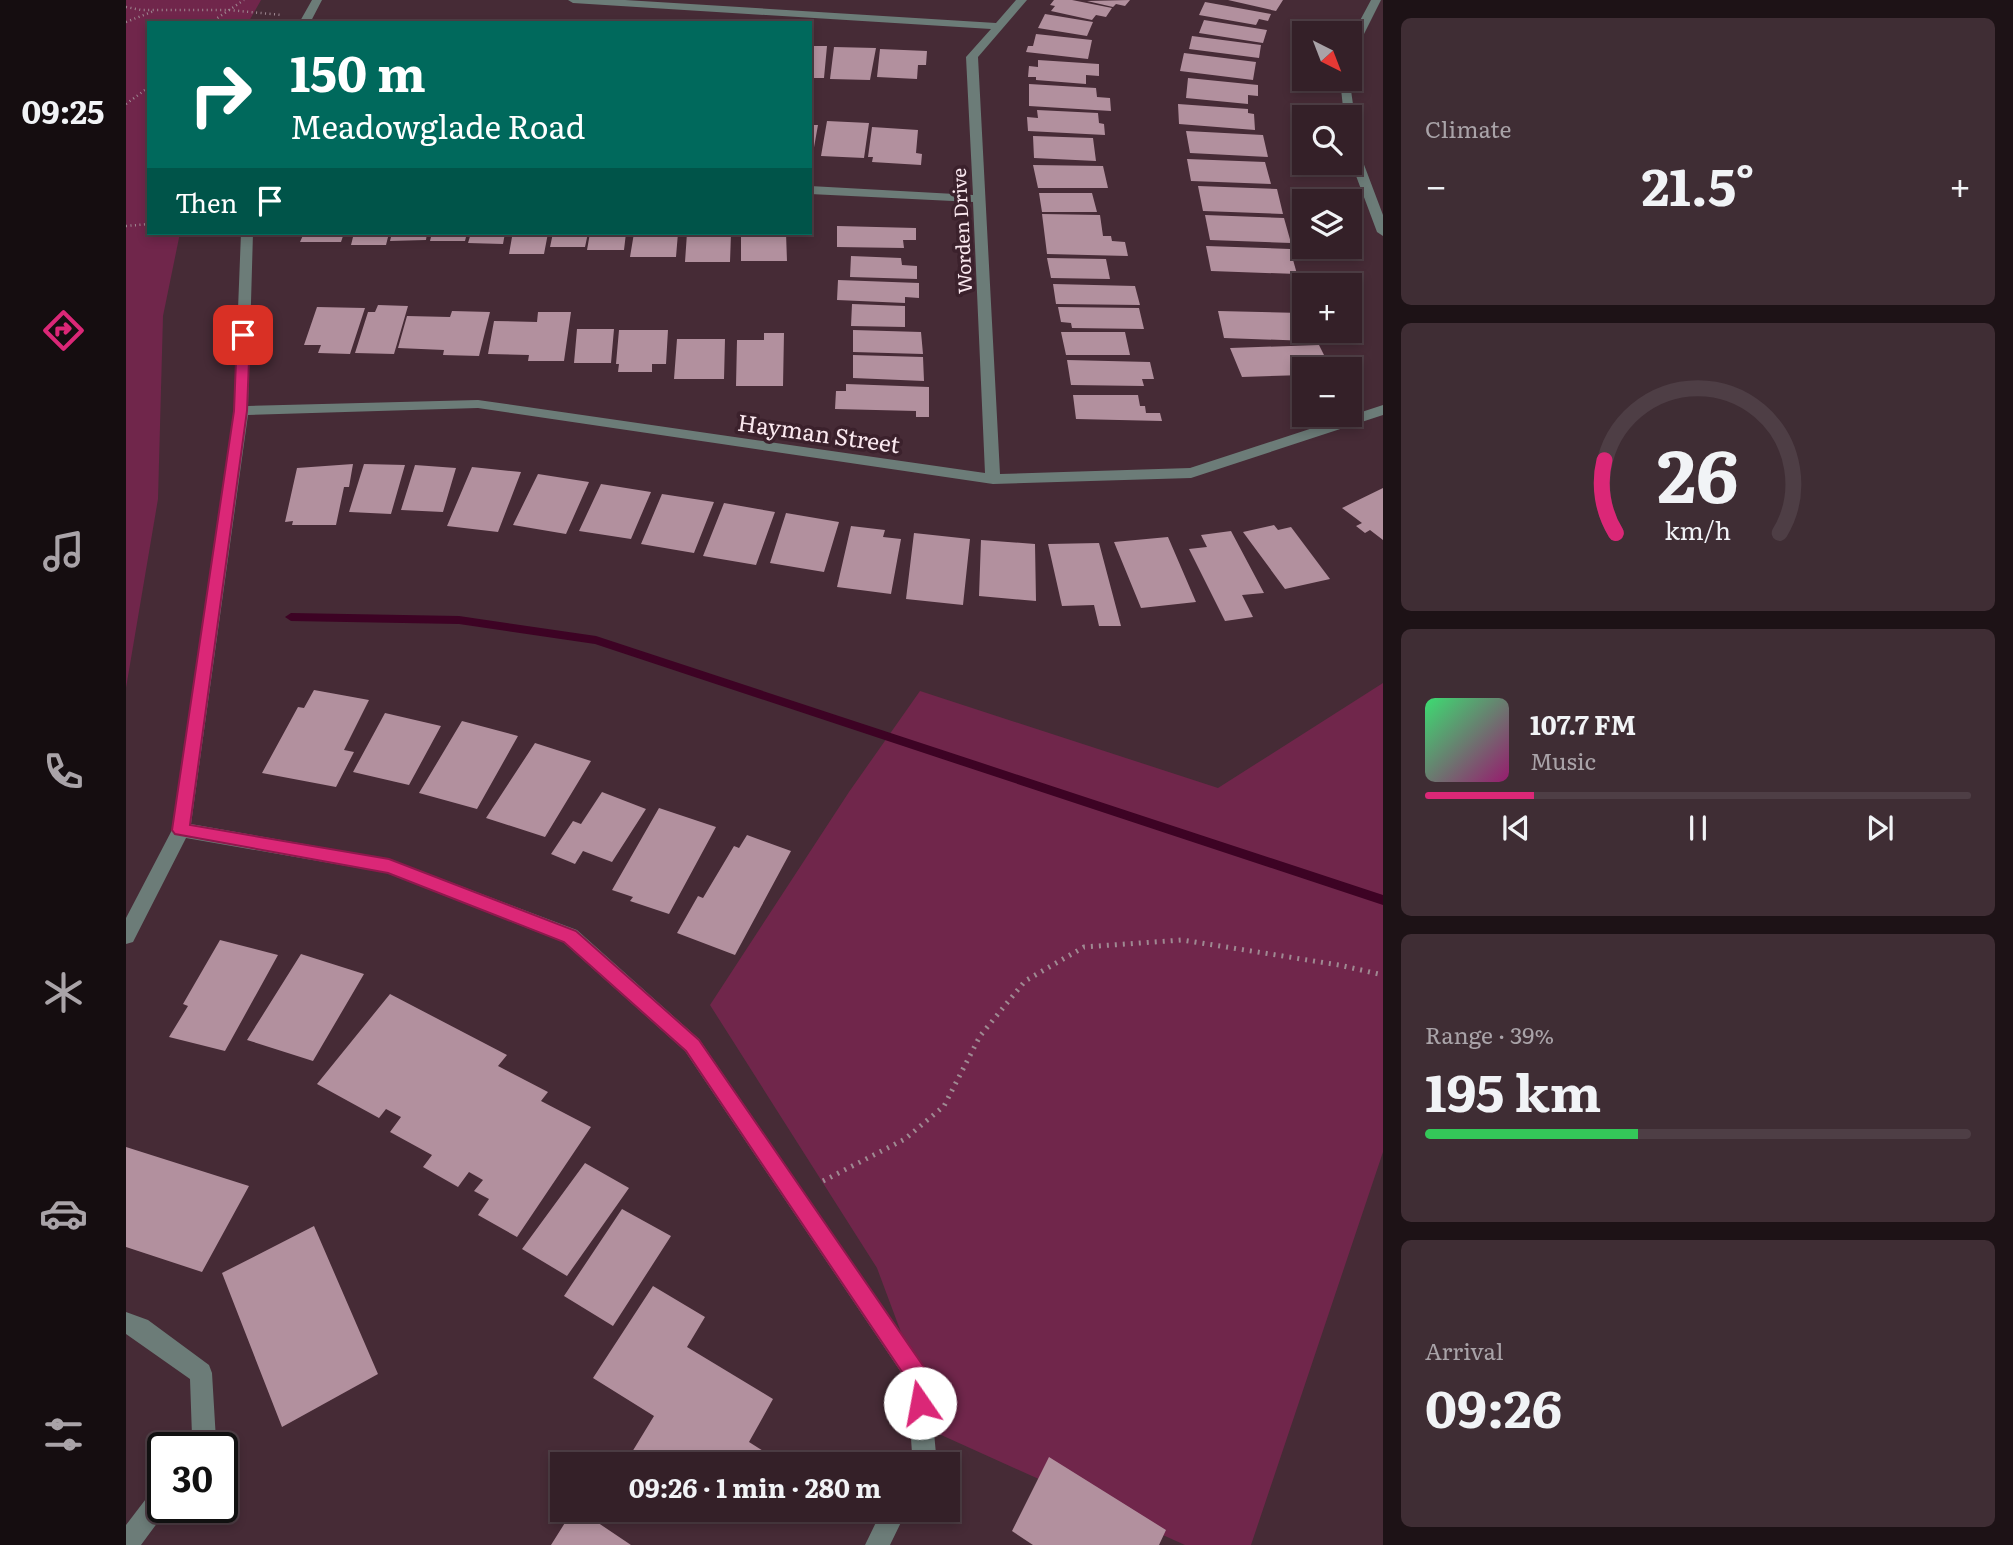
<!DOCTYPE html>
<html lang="en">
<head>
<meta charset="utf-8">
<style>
	:root { --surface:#342028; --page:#3f2d34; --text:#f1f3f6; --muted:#a9a3a8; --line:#4e3e45; --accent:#db2777 }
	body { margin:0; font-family:Literata,serif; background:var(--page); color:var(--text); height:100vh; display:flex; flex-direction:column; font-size:26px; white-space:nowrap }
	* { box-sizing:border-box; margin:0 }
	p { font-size:23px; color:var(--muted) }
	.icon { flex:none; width:38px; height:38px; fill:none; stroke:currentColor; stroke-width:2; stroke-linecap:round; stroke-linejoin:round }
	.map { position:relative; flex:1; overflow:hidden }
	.details { display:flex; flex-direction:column; gap:18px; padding:18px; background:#1d1216; width:630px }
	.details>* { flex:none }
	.banner { position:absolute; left:21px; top:21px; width:665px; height:214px; border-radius:0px; box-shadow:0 4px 10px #0003,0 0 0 2px var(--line); background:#00695c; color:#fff; overflow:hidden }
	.needle { width:46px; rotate:138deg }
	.tools { position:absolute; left:1166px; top:21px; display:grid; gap:14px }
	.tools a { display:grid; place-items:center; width:70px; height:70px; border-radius:0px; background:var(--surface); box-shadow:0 4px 10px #0003,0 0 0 2px var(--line); font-size:35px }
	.speed { position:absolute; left:21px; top:1432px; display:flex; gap:14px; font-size:35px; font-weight:700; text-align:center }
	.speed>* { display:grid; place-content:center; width:91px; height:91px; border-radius:50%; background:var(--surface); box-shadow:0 4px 10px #0003,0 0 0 2px var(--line); line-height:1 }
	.speed .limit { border:4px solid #111; border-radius:10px; background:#fff; color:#111 }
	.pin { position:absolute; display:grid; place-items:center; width:60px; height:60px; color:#fff; margin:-30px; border-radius:14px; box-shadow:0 4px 10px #0006 }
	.me { position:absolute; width:77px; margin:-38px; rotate:348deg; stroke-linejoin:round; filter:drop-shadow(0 0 5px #0008) }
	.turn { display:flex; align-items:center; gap:24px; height:147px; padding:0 28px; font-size:32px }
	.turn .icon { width:91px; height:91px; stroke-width:2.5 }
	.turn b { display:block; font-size:49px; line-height:60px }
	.then { display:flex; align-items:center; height:66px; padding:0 28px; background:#0003; gap:14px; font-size:26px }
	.big { font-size:52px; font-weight:700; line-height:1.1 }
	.details .tile { flex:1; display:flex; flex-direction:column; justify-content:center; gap:10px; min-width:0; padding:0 24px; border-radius:10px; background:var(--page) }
	.details .dial { align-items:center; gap:0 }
	.dial svg { height:182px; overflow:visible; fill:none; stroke:var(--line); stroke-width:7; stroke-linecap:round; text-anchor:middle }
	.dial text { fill:var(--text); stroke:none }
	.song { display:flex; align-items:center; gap:21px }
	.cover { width:84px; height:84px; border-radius:10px; background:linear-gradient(135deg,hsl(140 70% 55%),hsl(320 70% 35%)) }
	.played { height:7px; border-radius:4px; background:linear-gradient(90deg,var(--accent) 20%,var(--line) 20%) }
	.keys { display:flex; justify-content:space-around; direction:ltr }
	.heat { display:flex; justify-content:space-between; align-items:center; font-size:38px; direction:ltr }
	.charge { height:10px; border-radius:5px; background:linear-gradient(90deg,#34c759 39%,var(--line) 0) }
	.trip { position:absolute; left:424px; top:1452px; width:410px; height:70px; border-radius:0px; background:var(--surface); box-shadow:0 4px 10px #0003,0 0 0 2px var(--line); font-weight:700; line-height:70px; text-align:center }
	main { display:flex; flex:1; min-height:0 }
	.menu { display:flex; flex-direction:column; width:126px; justify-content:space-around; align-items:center; background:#150d10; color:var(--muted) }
	.menu .icon { width:49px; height:49px }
	.menu .active { color:var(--accent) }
	.menu b { font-size:32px; color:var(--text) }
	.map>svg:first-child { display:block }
</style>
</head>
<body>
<main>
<nav class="menu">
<b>09:25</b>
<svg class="icon active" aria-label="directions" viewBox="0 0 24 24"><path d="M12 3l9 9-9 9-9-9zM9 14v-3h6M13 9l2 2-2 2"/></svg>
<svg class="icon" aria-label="music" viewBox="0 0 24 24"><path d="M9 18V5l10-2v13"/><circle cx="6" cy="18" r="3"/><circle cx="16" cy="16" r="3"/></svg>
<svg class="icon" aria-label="phone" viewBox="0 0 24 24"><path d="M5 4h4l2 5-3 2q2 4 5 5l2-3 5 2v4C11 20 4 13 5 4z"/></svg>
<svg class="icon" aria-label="climate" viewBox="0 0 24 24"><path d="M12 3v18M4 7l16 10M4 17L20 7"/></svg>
<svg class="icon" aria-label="car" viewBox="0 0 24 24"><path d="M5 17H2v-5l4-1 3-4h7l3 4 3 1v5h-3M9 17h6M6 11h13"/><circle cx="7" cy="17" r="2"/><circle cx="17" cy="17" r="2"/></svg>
<svg class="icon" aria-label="filters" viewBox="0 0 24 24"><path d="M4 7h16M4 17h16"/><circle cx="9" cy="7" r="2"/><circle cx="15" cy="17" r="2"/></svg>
</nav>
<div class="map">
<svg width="1257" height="1545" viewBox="0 0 1257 1545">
	<rect width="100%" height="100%" fill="#462b36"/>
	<path fill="#70264b" d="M0,0h135l-13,23h-99v210h31l-17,83 -5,183 -32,189z
		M1257,683v469l-132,393h-66l-246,-111 -62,-166 -167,-263 139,-213 71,-101 298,97z"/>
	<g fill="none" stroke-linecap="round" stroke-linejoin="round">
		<path fill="#3d0324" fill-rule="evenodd" d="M165,613l168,3 137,20 787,259v10l-788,-261 -136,-20 -168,-3 -6,-4z"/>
	</g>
	<path fill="#b2909e" d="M928,0h18l40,8 -6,9 -10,-2 -4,5 -41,-9 4,-5 -5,-1z
		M1004,0l-5,6 -9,-2 -3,3 -26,-6z
		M1102,0h55l-7,11z
		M1079,2l66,12 -3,7 -9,-2 -3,6 -57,-10z
		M919,14l48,8 -6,14 -49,-8z
		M1078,20l63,10 -4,13 -64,-10z
		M910,34l56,6 -4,19 -62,-7 2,-6h5z
		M1066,36l69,9 -2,13 -70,-9z
		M684,46h17l-3,32h-14z
		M708,47l42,1 -6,32 -40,-1z
		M754,49l47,2 -1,14h-8l-1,14 -40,-2z
		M1058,53l72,9 -3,18 -73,-9z
		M912,60l61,4v12l-13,-1v9l-50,-4v-3h-8l1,-11 9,1z
		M1062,78l70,7v11l-10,-1v9l-62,-6z
		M903,84l67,4 1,9 13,1 1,13 -82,-5z
		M1052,104l70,5v4l6,1 1,16 -76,-6z
		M911,110l61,3 1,10 5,1 1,11 -77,-4 -1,-14 11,1z
		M701,121l42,2 -5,35 -43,-2z
		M684,125h8l-5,28h-3z
		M746,127l46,3 -2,23 6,1 -1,11 -49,-3 1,-5h-5z
		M1060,131l77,4 5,22 -78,-4z
		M907,136l60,2 3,23 -62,-3z
		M1061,159l78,3 6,22 -80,-3z
		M907,165l70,1 5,22h-70z
		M1072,186l79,3 6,25 -80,-3z
		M913,193h53l5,19h-55z
		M916,214l58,1 3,21h8l1,5 13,1 3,14 -81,-2z
		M1079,215l79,3 7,25 -81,-3z
		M711,226l79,2v12h-13l1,8 -67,-1z
		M178,233h40l-3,9h-41z
		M228,233h35l-3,12h-35z
		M266,233h35l-1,7 -36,1z
		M306,233h35l-2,8h-35z
		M345,233h34l-2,11 -35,-1z
		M384,233h38l-4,21h-35l3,-17h-3z
		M427,233h35l-3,14h-35z
		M464,233h36l-2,17h-37z
		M508,233h44l-2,24h-46z
		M561,233h44l-1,29h-45z
		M615,233h45l1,28h-46z
		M1080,246l84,3 7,25 -86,-3z
		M725,256l50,2 1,7 15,1v13l-67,-2z
		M921,258l59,1 4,20 -59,-1z
		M712,280l81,3v15l-14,-1v6l-68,-3z
		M927,284l82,2 5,19 -84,-1z
		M726,304l53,2v21l-54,-1z
		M252,305l30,1 -14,48 -39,-1 13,-41h7z
		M191,307l48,1 -15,46 -32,-1 3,-8h-17z
		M932,307l81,1 5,21 -72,-1 -1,-5 -10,-1z
		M326,311l38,1 -11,44 -36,-1 1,-5 -46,-2 9,-32 43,1z
		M1092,311l83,2 8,28 -85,-3z
		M412,312h33l-7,49h-36l1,-6 -41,-1 6,-33 43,1z
		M451,329h37l-3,34h-37z
		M493,330h49l-2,34h-14v8h-34l1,-8h-3z
		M727,330l68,2 2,22 -70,-2z
		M935,332h64l5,23h-64z
		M638,333h20l-1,53h-47l1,-46h27z
		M551,339h48l-1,40h-50z
		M1193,345l12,24h-27v6l-62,2 -12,-29z
		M727,355l70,2 1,24 -71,-3z
		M941,360l83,2 4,17h-12l2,7 -73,-1z
		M720,384l83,3v30h-13v-6l-81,-2 1,-18h10z
		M947,395h65l2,11h5l1,7h14l2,8 -86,-2z
		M227,464l-4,23h-5l-8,38h-44l1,-4 -8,1 12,-54z
		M238,464l41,1 -14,49 -42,-2z
		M289,465l41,3 -13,44 -42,-2z
		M346,467l49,5 -23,60 -51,-6z
		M412,474l51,8 -23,52 -53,-9z
		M475,484l50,8 -20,47 -52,-8z
		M1257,488v52l-13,-10 -5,3 -9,-7 6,-3 -20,-15z
		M536,494l52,8 -20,51 -53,-9z
		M598,503l51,9 -19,53 -53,-9z
		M660,513l53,9 -15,50 -54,-9z
		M1148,525l4,5 13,-3 39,52 -45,10 -42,-57z
		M725,526l34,4 -2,7 18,2 -10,55 -54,-7z
		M1105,531l33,62 -22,2 11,22 -28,4 -36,-72 18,-2 -6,-12z
		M788,533l56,6 -7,66 -57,-6z
		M1042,537l28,65 -55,6 -27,-66z
		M855,540l54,4 1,57 -57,-5z
		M973,543l22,83h-22l-5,-21 -32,1 -14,-62z
		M188,690l55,10 -25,50 10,2 -18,35 -74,-14 36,-66 6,1z
		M259,713l56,13 -32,59 -56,-13z
		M336,721l56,15 -41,73 -58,-16z
		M409,743l56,18 -46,76 -59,-19z
		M476,792l44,17 -34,53 -29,-11 -8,13 -24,-10 22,-33 8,3z
		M533,808l57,19 -47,87 -39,-13 3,-4 -21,-7z
		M621,835l44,16 -56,104 -58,-22 21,-37 5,2 31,-52 5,2z
		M94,940l58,15 -53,96 -56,-14 19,-31 -5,-2z
		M175,954l63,20 -51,87 -66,-21z
		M264,994l117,61 -9,11 50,26 -7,9 50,26 -74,110 -39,-22 11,-16 -15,-8 9,-11 -14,-8 -11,15 -35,-20 9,-12 -42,-23 11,-15 -15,-8 -7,9 -62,-34z
		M0,1147l123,39 -47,86 -76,-25z
		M459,1163l44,25 -62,88 -45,-27z
		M496,1209l49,27 -58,90 -49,-30z
		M188,1226l64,148 -96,53 -60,-154z
		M527,1286l52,31 -18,30 86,52 -24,43 36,23h-145l-11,-8 25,-41 -61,-38z
		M923,1457l117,73 -7,15h-126l-21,-14z
		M447,1510h6l52,35h-80z"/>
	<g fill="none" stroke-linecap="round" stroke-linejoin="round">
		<path stroke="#9f8992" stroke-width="2.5" stroke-dasharray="1 3.5" stroke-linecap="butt" d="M0,7l15,3h88l53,5
			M0,22l28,-11
			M84,23l34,-23
			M0,104l23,-17
			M0,226l23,-2"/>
		<path stroke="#9f8992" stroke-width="5" stroke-dasharray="2 6" stroke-linecap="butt" d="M697,1181l82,-42 39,-33 36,-70 45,-55 59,-34 98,-7 157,25 44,10"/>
		<path fill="#6c7c78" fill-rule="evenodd" d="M186,0h10l-12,23h-11z
			M442,0h57l371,23 20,-23h11l-49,57 22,417 190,-6 193,-63v10l-192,63 -198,6 -515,-76 -230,7 -57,409 198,35 188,71 122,109 227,331 3,8 7,76 -5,11h-24l5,-12 -5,-72 -222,-330 -122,-109 -176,-69 -201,-35 -53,104 -7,2v-26l46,-88 62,-419 7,-178h12l-5,173 230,-6 507,73 -12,-271 -163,-8v-8l163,9 -7,-138 25,-28 -418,-26z
			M1245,0h10l-26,52 -6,3v-14z
			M1223,76l11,78 23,61v21l-6,-4 -28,-75v-40h-5l-4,-38h9z
			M0,1312l22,8 61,45 3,8 4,67 -3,7h-27l6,-11 -2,-57 -64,-45z
			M37,1483v24h6l-28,38h-15v-20l29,-38z
			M756,1510h25l-17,35h-25z"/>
	</g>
	<path fill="#db2777" stroke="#8e194d" stroke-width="2" d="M117,331l7,4 -3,76 -57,414 199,34 187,72 123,109 227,330 5,33 -3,8 -8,3 -7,-3 -5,-30 -222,-330 -122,-109 -176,-69 -213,-39 -3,-4 62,-419 3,-76z"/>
	<g text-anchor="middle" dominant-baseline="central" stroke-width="7" stroke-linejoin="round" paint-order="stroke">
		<g font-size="19" fill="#fae8ef" stroke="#3b212c">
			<text transform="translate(835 231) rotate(-93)">Worden Drive</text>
		</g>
		<g font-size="23" fill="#fae8ef" stroke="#3b212c">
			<text transform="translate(693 432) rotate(8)">Hayman Street</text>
		</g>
	</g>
</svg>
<div class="tools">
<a><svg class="needle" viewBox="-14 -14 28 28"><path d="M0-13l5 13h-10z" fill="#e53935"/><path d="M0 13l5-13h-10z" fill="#a9a3a8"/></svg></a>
<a><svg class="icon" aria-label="search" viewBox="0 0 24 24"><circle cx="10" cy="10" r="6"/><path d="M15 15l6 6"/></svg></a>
<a><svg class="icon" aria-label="layers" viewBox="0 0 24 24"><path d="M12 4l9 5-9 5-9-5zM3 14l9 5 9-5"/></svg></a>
<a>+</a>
<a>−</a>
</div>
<div class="speed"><div class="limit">30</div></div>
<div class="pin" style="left:117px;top:335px;background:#d93025"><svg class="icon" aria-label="arrive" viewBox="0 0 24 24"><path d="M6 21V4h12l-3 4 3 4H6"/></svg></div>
<svg class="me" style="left:794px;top:1403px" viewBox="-20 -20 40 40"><circle r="19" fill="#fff"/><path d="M0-13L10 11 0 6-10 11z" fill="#db2777"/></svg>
<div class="trip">09:26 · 1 min · 280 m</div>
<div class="banner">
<div class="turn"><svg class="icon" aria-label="right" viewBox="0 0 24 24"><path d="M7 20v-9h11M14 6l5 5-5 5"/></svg><div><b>150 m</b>Meadowglade Road</div></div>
<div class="then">Then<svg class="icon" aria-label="arrive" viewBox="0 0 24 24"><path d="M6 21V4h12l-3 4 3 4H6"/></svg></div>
</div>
</div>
<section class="details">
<div class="tile"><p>Climate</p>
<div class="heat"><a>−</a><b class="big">21.5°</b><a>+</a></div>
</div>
<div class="tile dial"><svg viewBox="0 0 100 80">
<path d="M14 69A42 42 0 1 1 86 69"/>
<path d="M14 69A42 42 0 0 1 9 37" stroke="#db2777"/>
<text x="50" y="56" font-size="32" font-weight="700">26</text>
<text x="50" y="72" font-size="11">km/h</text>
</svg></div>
<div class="tile">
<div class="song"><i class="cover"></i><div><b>107.7 FM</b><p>Music</p></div></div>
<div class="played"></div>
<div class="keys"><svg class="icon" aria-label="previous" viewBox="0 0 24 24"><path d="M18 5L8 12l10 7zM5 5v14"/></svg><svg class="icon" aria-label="pause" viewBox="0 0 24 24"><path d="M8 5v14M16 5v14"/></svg><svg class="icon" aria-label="next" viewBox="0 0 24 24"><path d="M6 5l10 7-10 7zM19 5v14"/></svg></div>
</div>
<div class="tile"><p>Range · 39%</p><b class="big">195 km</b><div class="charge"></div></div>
<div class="tile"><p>Arrival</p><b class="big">09:26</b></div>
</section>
</main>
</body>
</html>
